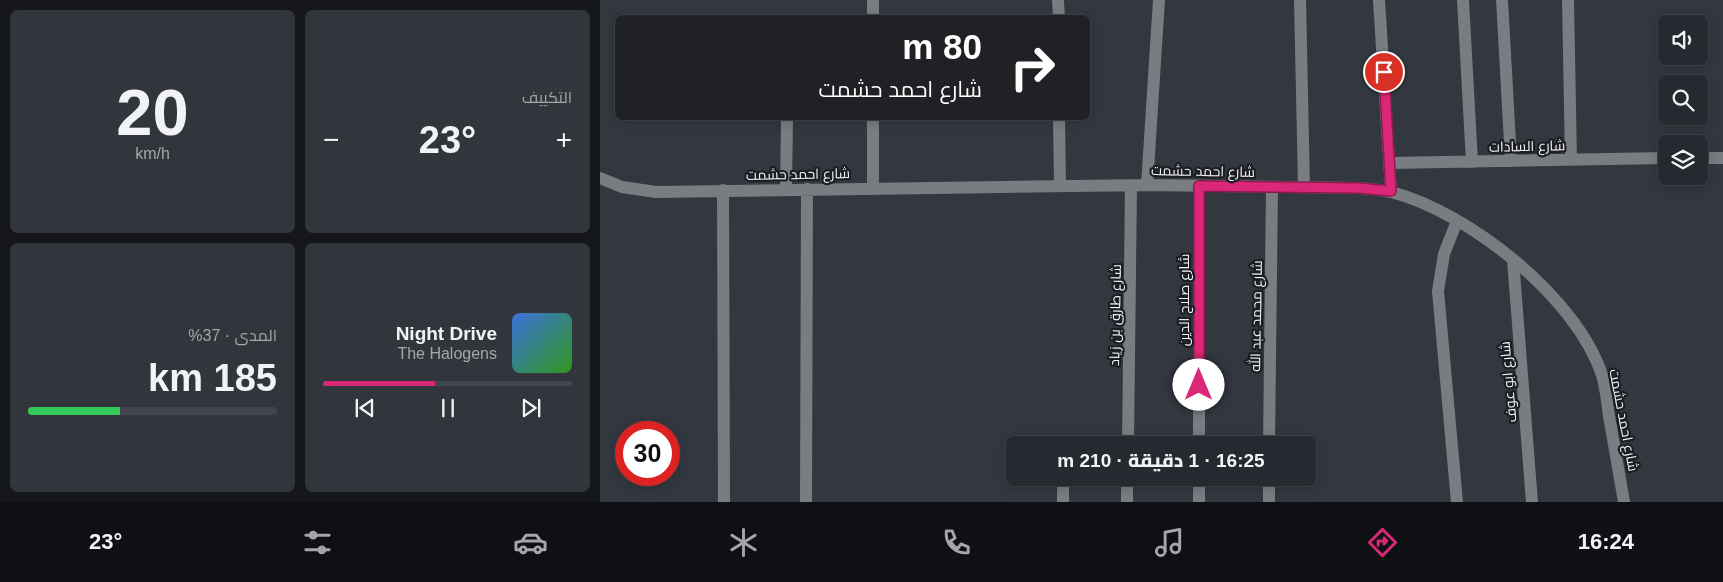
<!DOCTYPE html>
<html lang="ar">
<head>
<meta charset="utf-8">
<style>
	:root { --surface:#26292f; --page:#32353b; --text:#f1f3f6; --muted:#a4a6aa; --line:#42454b; --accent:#db2777 }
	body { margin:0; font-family:Arial,Cairo,sans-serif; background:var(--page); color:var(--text); direction:rtl; height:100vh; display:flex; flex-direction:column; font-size:19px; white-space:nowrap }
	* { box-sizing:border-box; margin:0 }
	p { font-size:16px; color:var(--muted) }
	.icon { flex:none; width:28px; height:28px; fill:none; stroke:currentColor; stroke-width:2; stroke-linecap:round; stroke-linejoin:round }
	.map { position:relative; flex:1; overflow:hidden; direction:ltr }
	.side { display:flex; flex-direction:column; gap:10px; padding:10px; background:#15171a; width:600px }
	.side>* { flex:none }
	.top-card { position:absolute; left:15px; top:15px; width:475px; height:105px; border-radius:8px; box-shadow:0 2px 12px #0003,0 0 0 1px var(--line); direction:rtl; background:#202124; color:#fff; overflow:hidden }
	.controls { position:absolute; left:1058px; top:15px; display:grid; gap:10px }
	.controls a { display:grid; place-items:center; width:50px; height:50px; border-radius:8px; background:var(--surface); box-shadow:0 2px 12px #0003,0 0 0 1px var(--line); font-size:25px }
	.speed { position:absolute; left:15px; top:421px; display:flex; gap:10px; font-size:25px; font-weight:700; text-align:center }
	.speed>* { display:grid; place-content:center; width:65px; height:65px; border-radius:50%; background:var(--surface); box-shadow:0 2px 12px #0003,0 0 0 1px var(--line); line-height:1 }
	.speed .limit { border:8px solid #d22; background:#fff; color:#111 }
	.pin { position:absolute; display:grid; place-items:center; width:42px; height:42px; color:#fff; margin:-21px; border:2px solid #fff; border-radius:50%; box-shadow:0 1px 5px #0007 }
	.me { position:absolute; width:55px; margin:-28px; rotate:0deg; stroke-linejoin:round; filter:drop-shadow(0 0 4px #0008) }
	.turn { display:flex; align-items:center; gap:18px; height:105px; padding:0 25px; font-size:22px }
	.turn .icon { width:65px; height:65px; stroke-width:2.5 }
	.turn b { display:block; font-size:35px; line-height:42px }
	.big { font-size:38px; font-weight:800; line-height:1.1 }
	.side .tile { flex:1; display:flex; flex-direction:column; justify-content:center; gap:8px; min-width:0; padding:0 18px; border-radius:8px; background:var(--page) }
	.side .dial { align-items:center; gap:0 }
	.dial b { font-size:65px; line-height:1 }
	.song { display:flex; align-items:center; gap:15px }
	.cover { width:60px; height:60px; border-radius:8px; background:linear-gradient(135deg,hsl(220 70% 55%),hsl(110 70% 35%)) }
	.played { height:5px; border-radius:2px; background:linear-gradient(90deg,var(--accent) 45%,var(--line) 45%) }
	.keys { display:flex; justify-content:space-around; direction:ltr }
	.heat { display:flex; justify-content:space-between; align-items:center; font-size:28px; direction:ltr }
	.charge { height:8px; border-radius:4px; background:linear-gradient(90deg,#34c759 37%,var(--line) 0) }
	.side .tiles { flex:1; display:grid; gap:10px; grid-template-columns:repeat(2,1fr) }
	.trip { position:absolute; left:406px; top:436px; width:310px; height:50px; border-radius:8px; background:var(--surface); box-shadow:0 2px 12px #0003,0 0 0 1px var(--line); font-weight:800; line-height:50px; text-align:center; direction:rtl }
	.menu { display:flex; height:80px; justify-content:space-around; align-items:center; background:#0f1013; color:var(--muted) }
	.menu .icon { width:35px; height:35px }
	.menu .selected { color:var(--accent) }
	.menu b { font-size:22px; color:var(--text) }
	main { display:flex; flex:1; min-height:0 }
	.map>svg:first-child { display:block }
</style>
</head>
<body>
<main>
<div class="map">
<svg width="1123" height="502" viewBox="0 0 1123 502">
	<rect width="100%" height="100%" fill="#33373f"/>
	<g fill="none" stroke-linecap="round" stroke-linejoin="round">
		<path stroke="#797c80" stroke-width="12" d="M458,0l1,18
			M700,0l4,187
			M779,0l12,191
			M863,0l9,162
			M902,0l9,161
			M968,0l3,160
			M273,18v-17
			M459,118l1,68
			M1099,158h24
			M789,163l277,-5
			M0,178l22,9 34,5 491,-7 211,3c10,1 23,1 33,4 78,20 186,106 211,183 4,13 5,28 7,41 5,29 10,57 15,86
			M547,185l12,-185
			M599,186v259
			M273,188v-70
			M186,189l1,-71
			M123,190l1,312
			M913,260l19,242
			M528,445l3,-260
			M669,445l3,-258
			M599,478v24
			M463,483v19
			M206,502l1,-313
			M527,502v-24
			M669,502v-24
			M857,502l-19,-211 6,-37 13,-33"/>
	</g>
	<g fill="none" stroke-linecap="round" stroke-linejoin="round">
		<g stroke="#8e194d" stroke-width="12">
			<path id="route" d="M599,385v-199l159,2 33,3 -7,-119"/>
		</g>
		<use href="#route" stroke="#db2777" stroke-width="9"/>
	</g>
	<g text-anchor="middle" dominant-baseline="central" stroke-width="4.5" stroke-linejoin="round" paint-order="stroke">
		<g font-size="14" fill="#f2f5fa" stroke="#1c1e22">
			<text transform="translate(927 146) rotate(-1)">شارع السادات</text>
			<text transform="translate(603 171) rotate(1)">شارع احمد حشمت</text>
			<text transform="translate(198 174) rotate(-1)">شارع احمد حشمت</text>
			<text transform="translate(584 300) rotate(-90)">شارع صلاح الدين</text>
			<text transform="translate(515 315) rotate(-89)">شارع طارق بن زياد</text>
			<text transform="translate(656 316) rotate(-89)">شارع محمد عبد الله</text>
			<text transform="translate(908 382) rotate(-95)">شارع ابو عوف</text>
			<text transform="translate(1024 420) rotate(79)">شارع احمد حشمت</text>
		</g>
	</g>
</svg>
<div class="controls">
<a><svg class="icon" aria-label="sound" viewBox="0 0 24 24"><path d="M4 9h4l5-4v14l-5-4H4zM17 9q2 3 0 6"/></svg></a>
<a><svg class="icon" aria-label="search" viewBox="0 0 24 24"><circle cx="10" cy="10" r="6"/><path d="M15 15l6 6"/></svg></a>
<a><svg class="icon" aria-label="layers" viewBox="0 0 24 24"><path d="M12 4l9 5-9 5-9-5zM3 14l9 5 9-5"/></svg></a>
</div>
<div class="speed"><div class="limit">30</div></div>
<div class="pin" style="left:784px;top:72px;background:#d93025"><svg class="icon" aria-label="arrive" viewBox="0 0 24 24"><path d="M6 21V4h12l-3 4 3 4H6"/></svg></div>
<svg class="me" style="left:599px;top:385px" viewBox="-20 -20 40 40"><circle r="19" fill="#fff"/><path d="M0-13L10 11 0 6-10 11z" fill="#db2777"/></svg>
<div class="trip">16:25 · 1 دقيقة · 210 m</div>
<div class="top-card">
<div class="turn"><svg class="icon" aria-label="right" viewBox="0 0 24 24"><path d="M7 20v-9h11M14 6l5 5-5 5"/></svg><div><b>80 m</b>شارع احمد حشمت</div></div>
</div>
</div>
<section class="side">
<div class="tiles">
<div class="tile"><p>التكييف</p>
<div class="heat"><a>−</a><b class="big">23°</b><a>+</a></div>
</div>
<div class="tile dial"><b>20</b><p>km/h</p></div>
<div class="tile">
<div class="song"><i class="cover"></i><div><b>Night Drive</b><p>The Halogens</p></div></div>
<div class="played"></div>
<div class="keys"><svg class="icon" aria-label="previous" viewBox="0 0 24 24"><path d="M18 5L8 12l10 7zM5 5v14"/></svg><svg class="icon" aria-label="pause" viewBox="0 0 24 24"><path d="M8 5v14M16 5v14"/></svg><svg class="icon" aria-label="next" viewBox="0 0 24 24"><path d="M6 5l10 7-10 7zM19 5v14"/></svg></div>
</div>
<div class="tile"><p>المدى · 37%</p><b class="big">185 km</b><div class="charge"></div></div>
</div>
</section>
</main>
<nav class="menu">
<b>16:24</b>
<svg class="icon selected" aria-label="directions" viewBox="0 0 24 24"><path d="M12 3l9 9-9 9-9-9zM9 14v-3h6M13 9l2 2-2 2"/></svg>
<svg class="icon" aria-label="music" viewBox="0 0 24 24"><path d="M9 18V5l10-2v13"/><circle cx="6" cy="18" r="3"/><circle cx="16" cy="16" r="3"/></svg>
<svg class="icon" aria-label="phone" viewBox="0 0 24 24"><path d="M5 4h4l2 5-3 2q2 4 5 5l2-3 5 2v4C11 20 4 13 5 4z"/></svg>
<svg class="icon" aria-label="climate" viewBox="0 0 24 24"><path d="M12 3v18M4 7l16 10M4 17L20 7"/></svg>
<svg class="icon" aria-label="car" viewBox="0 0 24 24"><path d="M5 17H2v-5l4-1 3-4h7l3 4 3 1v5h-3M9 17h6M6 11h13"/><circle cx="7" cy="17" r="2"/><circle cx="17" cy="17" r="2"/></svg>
<svg class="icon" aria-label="filters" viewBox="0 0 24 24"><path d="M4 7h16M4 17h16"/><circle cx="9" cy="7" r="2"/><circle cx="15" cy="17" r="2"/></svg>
<b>23°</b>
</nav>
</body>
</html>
